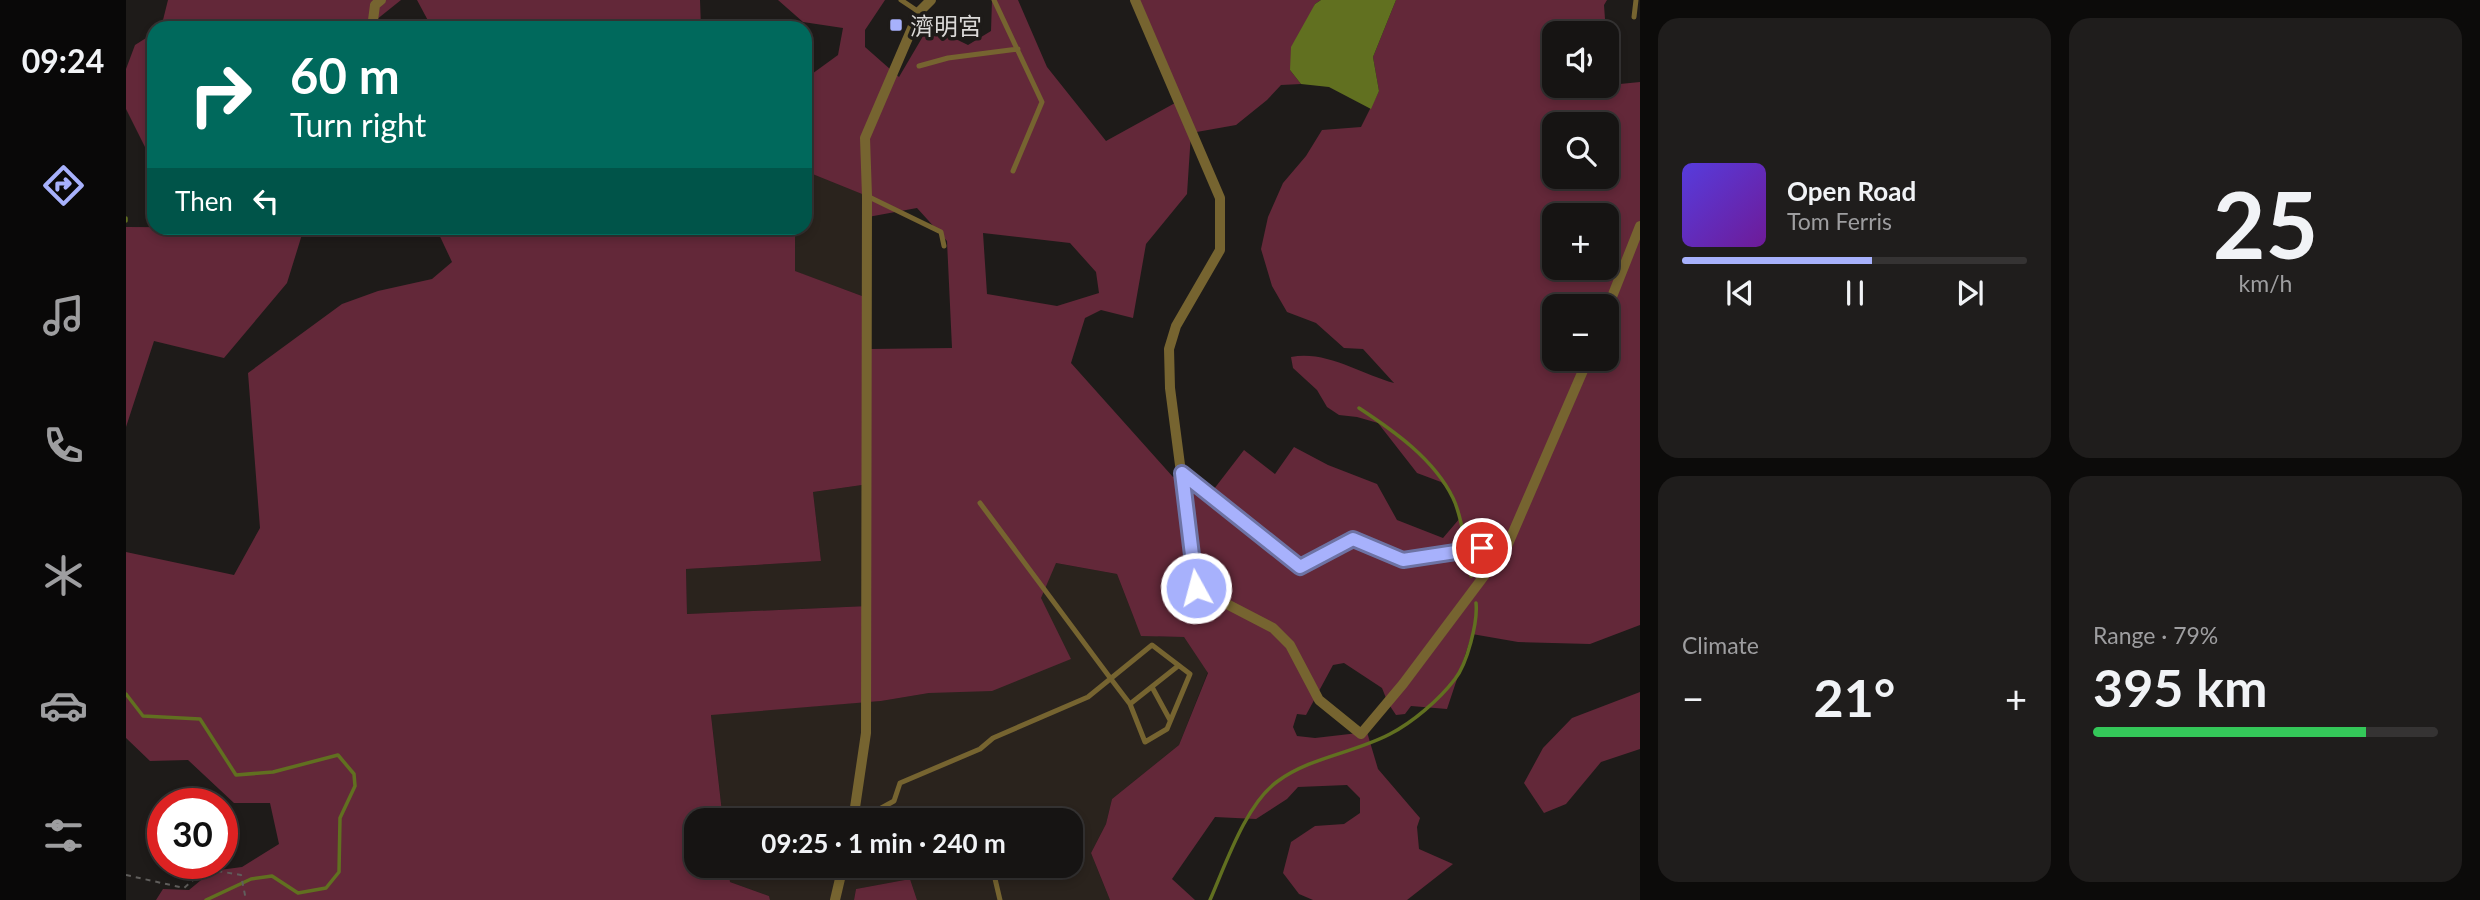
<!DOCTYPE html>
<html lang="en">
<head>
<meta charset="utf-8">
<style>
	:root { --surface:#161413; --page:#1f1d1c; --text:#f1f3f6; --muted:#9e9ea0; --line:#353333; --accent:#a7b1fc }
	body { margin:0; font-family:Lato,"Noto Sans TC",sans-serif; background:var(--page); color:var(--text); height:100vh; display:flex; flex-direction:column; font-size:26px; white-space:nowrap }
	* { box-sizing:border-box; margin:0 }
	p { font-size:23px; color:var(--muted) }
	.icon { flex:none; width:38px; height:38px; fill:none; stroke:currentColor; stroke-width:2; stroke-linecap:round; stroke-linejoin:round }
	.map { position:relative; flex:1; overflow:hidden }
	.details { display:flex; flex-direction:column; gap:18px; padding:18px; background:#0c0b0a; width:840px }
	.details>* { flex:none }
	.top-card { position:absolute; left:21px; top:21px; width:665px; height:214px; border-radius:21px; box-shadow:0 4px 10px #0003,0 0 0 2px var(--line); background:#00695c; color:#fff; overflow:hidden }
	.controls { position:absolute; left:1416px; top:21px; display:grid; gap:14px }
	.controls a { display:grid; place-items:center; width:77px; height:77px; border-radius:14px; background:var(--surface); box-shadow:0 4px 10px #0003,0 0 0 2px var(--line); font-size:35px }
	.speed { position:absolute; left:21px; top:788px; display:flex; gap:14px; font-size:35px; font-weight:700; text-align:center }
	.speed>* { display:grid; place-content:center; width:91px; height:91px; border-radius:50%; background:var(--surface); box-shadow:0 4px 10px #0003,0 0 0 2px var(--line); line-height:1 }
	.speed .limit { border:10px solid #d22; background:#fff; color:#111 }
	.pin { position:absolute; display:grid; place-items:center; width:60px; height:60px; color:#fff; margin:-30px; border:4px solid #fff; border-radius:50%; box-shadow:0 2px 7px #0007 }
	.me { position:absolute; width:77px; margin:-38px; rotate:353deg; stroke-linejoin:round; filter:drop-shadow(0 0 5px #0008) }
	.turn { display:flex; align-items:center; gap:24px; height:147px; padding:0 28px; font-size:32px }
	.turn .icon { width:91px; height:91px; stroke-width:2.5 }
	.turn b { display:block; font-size:49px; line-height:60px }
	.then { display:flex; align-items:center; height:66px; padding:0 28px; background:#0003; gap:14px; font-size:26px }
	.big { font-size:52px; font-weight:700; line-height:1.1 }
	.details .widget { flex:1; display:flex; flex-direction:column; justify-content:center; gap:10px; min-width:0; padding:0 24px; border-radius:21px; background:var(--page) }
	.details .dial { align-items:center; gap:0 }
	.dial b { font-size:91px; line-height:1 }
	.song { display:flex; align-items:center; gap:21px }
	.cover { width:84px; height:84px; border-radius:10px; background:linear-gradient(135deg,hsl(250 70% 55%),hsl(280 70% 35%)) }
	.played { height:7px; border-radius:4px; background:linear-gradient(90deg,var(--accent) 55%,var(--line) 55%) }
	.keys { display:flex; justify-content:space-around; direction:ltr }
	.heat { display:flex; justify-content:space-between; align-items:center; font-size:38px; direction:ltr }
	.charge { height:10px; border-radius:5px; background:linear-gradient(90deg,#34c759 79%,var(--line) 0) }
	.details .tiles { flex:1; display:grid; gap:18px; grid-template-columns:repeat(2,1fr) }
	.trip { position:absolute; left:558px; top:808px; width:399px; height:70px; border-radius:21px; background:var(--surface); box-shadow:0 4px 10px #0003,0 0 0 2px var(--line); font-weight:700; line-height:70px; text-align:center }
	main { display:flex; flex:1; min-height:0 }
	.tabs { display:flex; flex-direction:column; width:126px; justify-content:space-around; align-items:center; background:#090808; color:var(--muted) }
	.tabs .icon { width:49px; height:49px }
	.tabs .selected { color:var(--accent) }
	.tabs b { font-size:32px; color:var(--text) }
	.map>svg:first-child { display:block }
</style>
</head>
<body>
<main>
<nav class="tabs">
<b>09:24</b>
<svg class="icon selected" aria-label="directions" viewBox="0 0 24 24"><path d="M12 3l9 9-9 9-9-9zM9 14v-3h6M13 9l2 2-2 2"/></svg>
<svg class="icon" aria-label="music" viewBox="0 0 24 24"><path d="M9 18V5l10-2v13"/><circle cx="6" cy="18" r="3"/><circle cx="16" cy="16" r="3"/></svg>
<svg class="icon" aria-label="phone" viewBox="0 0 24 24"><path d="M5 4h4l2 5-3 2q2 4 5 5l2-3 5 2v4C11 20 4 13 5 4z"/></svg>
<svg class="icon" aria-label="climate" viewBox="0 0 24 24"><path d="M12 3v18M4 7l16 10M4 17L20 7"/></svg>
<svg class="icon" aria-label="car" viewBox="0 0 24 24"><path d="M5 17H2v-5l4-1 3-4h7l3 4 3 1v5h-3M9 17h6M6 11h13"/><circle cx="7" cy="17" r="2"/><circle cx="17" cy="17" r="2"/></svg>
<svg class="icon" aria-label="filters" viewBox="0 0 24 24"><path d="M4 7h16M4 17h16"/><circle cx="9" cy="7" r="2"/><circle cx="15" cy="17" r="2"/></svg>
</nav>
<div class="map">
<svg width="1514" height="900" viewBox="0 0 1514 900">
	<rect width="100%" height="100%" fill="#1e1b19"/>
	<path fill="#2a231d" d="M679,171l63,25 2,103 -76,-28 1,-37 -15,-6h25z
		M743,484l-1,122 -181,8 -1,-45 135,-8 -8,-69z
		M840,500l90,63 61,11 19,49 23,14h25l19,28 6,4 -30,76 -67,54 -6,25 -15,29 19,47h-193l-7,-21 -54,10 -2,11h-84l-1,-4 -39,-14 -2,-16h343v-45h-348l-12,-107 170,-13 48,-8z"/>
	<path fill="#632839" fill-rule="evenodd" d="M42,0h233l-35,28h-205z
		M291,0h283l1,28h-269z
		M652,0h107l-20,30v17l34,30 30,-51 39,19 23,-14 1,-31h26l29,67 59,74 69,-38 -37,-103h183l-6,4 -25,66 11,14 -20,1 -14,15 -31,25 -45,8 -4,61 -41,50 -13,74 -32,-8 -16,8 -14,45 102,114 17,-7 24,19 30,-39 31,24 19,-27 34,18 49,19 20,36 46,18 17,-20 -3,-14 -5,-11 -11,-11 -24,-9 -39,-50 -21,-6 -18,-2 -12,-8 -10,-17 -24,-22 -2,-11c35,-7 70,17 103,26l-31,-34 -19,-1 -28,-25 -29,-11 -15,-26 -11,-37 7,-32 15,-34 23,-27 16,-26 39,-3 18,-36 -6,-34 23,-57h211l-3,5 2,28h-52v53h52l1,-49 3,48 30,-3v543l-50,19 -72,-2 -46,-8 -25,75 -36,-3 -6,8 -9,1 -8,-12 -6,-15 -38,-25 -11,2 -27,50 -9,-1 -4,13 4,9 18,2 52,-6 11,37 42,49 -3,9 2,22 34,15 -46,36h-94l-14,-6 -16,-21 8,-31 24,-16 29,-2 16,-11v-15l-13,-13 -49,2 -11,12 -31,20 -41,-2 -43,62 23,21h-85l-19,-47 15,-29 6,-25 67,-54 29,-72 -24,-36 -43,-1 -24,-62 -61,-11 -15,35 30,61 -79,32 -63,2 -48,8 -170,14 12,106h-27v45h32l2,16 39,14 1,4h-614l7,-11 26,1 23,-19 30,-4 37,-23 -9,-41h-36l-46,-43 -38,1 -24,-23v-186l108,23 26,-47 -12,-155 94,-69 36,-13 54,-12 20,-17 -16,-34h344l15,6v37l75,28v50l82,-1 -5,-107 -30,-33 -49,9 -1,-21 -62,-25v-92l33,-24 5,-27 -40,-6zM1428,124h52v53h-52zM1428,215h52v53h-52zM857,233l87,10 26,29 3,21 -42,13 -70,-12zM1428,306h52v53h-52zM743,484l-1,122 -181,8 -1,-45 135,-8 -8,-69z
		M28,33v132l-28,-56v-40l9,-24z
		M0,227l178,1 -17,55 -63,75 -70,-17 -28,86z
		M1514,692v57l-39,13 -35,42 -22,9 -20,-30 19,-35 29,-30z
		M784,879l7,21h-63l2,-11z"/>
	<path fill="#617020" d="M1195,0h75l-23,57 6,34 -8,18 -42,-22 -28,-3 -11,-14 1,-23 24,-43z"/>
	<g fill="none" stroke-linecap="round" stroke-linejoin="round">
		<path stroke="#617020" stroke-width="3.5" d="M0,218v3
			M1233,408c35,23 75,51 94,90 6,12 9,29 12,43
			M1342,560l3,16
			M0,694l17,22 57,3 36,56 37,-3 65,-17 16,19 1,12 -15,32 -1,54 -13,16 -28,5 -26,-17 -21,3 -45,21
			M1084,900c15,-34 36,-97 68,-119 33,-24 76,-28 112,-47 23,-12 49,-34 65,-55 12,-15 23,-57 21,-76"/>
		<path stroke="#605e5c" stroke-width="2" stroke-dasharray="5 5" stroke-linecap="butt" d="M0,875l58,13 22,-19 35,6 5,25"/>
		<path stroke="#766430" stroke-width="5" d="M775,0l18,12
			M868,0l48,102 -29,69
			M1508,17l2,-17
			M793,66l29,-8 70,-9
			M741,196l74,36 3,14
			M1056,473l118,94 53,-28 50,21 102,-15
			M1026,687l18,33
			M1004,704l48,-38
			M729,816l19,-4 20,-11 6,-18 80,-34 13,-11 95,-41 64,-52 38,29 -23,55 -22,13 -15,-38 -19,-25 -131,-176
			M866,866l8,34
			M715,871l29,-5"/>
		<path stroke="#766430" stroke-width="10" d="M1009,0l85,198v52l-44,76 -7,23 1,39 26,200 77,40 17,17 29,55 42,34 42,-50 105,-140 80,-185
			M246,28l3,-23 6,-5
			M1480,312l34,-86
			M727,821l13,-88 1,-537 -2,-58 54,-126 12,-12
			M709,900l8,-34"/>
	</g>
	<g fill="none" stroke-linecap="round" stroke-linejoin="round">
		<g stroke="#6d73a4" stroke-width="18">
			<path id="route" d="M1070,588l-14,-115 118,94 53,-28 50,21 79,-12"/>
		</g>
		<use href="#route" stroke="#a7b1fc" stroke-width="12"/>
	</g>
	<rect fill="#a7b1fc" stroke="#1e1b19" stroke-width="2.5" x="763" y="18" width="14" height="14" rx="3.5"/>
	<g text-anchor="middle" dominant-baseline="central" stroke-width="7" stroke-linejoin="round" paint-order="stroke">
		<g font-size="24" fill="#dbd9d8" stroke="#1e1b19" text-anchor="start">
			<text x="784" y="25">濟明宮</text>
		</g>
	</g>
</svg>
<div class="controls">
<a><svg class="icon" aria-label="sound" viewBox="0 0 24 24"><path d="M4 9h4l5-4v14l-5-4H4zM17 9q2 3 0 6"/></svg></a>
<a><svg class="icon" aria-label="search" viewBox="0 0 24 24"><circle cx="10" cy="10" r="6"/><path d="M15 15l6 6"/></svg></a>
<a>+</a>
<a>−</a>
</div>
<div class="speed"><div class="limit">30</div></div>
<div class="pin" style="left:1356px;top:548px;background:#d93025"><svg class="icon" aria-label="arrive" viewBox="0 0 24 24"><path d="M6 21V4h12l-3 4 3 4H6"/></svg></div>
<svg class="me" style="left:1070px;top:588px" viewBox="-20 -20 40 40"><circle r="17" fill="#a7b1fc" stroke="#fff" stroke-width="3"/><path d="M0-11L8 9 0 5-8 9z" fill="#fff"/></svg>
<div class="trip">09:25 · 1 min · 240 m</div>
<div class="top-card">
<div class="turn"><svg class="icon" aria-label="right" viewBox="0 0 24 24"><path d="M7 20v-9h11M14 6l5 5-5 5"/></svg><div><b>60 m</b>Turn right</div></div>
<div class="then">Then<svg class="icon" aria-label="left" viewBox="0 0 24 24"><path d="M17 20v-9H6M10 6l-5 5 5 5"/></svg></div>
</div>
</div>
<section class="details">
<div class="tiles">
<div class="widget">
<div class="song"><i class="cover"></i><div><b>Open Road</b><p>Tom Ferris</p></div></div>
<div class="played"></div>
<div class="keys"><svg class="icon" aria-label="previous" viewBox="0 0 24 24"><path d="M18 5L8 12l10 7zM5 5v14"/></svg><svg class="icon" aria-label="pause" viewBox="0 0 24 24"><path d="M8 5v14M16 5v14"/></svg><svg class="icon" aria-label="next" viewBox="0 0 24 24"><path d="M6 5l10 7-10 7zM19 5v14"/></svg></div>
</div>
<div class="widget dial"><b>25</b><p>km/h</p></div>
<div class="widget"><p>Climate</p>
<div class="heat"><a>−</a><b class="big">21°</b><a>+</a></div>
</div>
<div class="widget"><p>Range · 79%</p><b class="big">395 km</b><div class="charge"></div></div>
</div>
</section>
</main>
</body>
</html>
